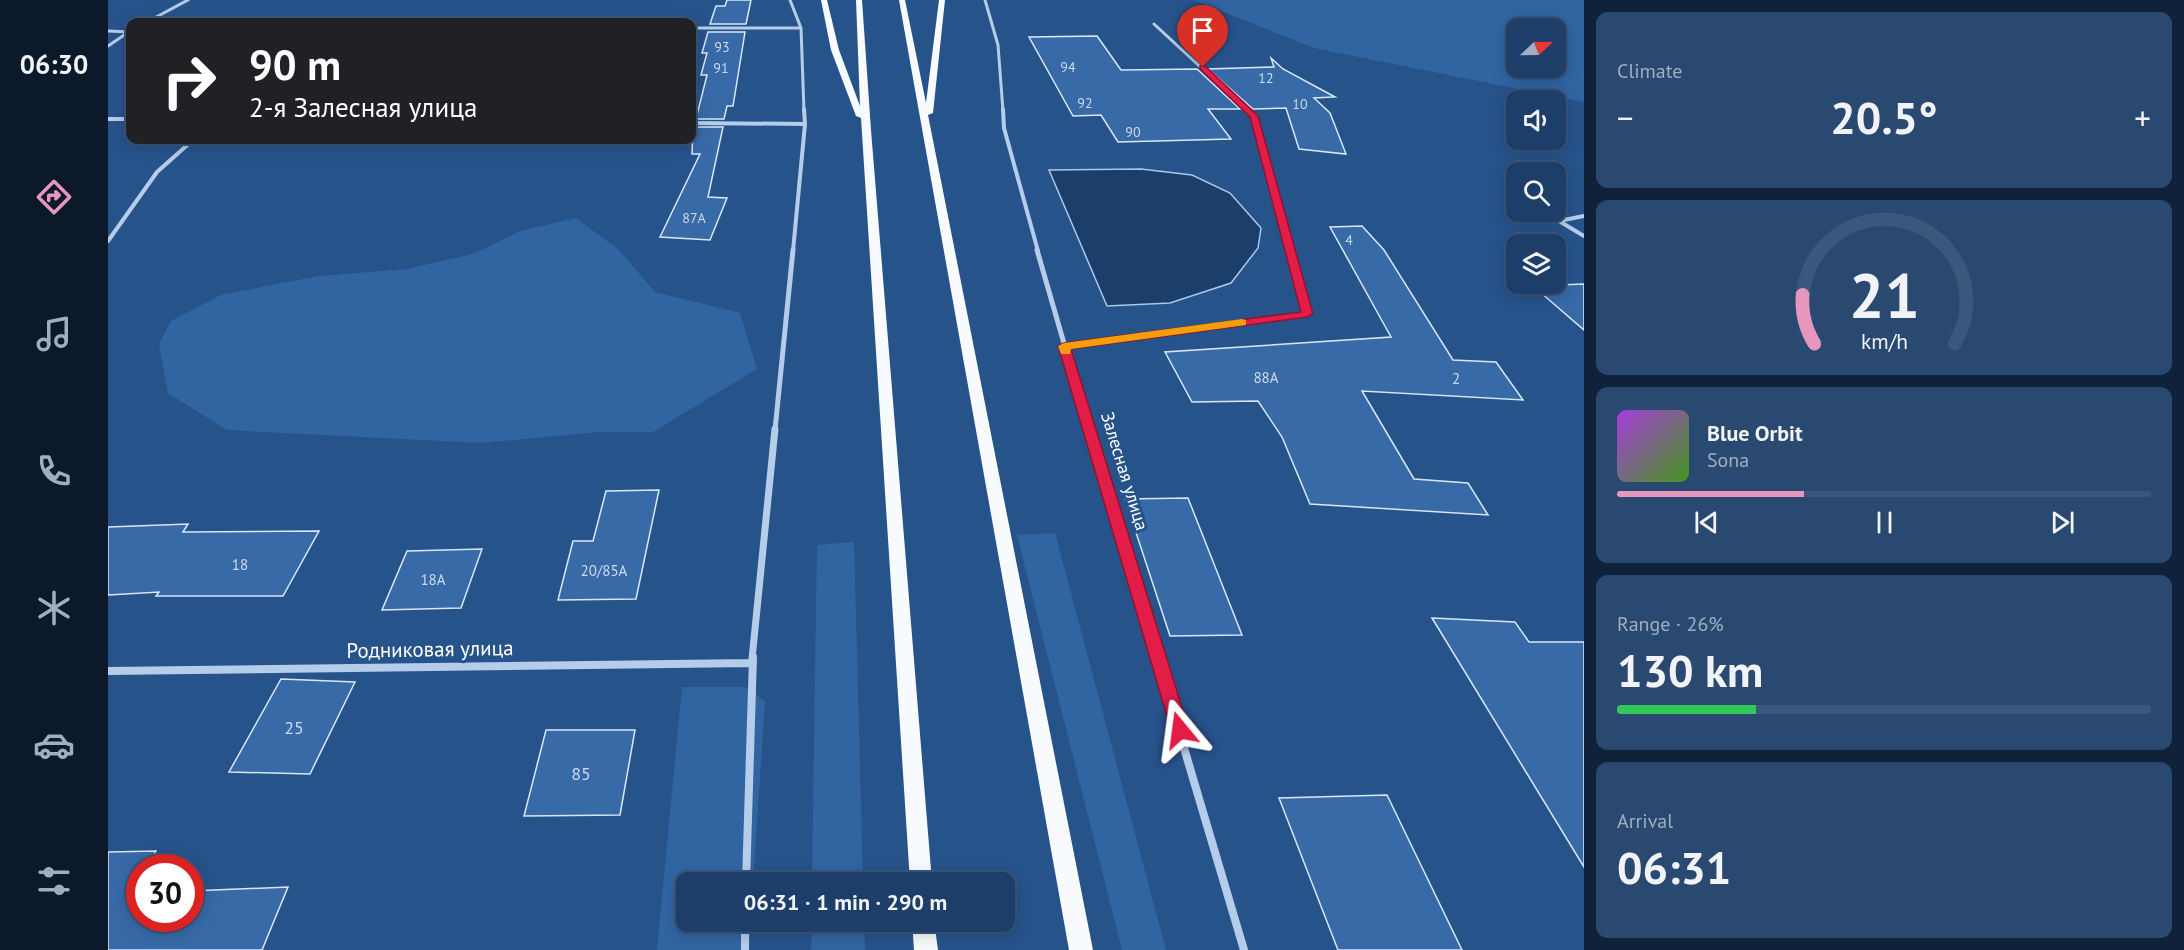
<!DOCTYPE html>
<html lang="en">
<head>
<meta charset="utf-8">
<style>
	:root { --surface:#1d3e68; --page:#2a4971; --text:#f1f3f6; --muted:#a0aec0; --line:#3b577c; --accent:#e797bd }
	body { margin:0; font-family:"PT Sans",sans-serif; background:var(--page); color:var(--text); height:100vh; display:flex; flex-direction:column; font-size:22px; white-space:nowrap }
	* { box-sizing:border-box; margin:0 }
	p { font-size:20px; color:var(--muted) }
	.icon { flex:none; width:33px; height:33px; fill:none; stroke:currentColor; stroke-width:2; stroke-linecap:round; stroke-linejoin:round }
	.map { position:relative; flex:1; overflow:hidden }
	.details { display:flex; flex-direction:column; gap:12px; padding:12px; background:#102239; width:600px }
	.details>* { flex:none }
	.hud { position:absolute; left:18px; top:18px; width:570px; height:126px; border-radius:12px; box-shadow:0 3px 15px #0003,0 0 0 2px var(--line); background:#202124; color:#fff; overflow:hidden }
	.needle { width:39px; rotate:68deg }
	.controls { position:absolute; left:1398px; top:18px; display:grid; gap:12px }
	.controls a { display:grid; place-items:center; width:60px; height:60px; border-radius:12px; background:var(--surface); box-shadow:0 3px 15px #0003,0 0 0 2px var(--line); font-size:30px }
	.speed { position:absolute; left:18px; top:854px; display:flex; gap:12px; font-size:30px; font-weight:700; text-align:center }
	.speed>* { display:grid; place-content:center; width:78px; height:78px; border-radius:50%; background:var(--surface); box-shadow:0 3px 15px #0003,0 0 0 2px var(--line); line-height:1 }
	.speed .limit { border:9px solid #d22; background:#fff; color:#111 }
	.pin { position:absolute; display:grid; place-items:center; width:51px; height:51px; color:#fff; margin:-62px -26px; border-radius:50% 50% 50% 0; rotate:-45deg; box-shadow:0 0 6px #0007 }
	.pin .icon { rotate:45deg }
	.me { position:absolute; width:66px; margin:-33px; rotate:344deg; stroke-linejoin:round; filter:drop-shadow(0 0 4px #0008) }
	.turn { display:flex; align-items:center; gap:21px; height:126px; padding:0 24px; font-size:27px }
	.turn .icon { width:78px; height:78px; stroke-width:2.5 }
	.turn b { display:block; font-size:42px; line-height:51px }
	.big { font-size:45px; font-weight:800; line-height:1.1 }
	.details .widget { flex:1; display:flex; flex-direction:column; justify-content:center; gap:9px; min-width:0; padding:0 21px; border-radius:12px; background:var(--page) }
	.details .dial { align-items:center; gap:0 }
	.dial svg { height:156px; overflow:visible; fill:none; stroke:var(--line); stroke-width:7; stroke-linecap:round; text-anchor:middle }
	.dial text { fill:var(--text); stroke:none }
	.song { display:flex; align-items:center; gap:18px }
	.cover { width:72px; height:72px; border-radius:9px; background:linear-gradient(135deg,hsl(280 70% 55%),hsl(100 70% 35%)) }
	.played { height:6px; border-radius:3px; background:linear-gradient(90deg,var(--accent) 35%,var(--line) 35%) }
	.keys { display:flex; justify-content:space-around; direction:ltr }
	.heat { display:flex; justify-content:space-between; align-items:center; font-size:33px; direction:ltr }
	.charge { height:9px; border-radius:4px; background:linear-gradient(90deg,#34c759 26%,var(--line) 0) }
	.trip { position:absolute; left:568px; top:872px; width:339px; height:60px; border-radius:12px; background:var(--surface); box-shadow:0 3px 15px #0003,0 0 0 2px var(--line); font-weight:800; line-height:60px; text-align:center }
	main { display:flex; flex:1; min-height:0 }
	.dock { display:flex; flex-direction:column; width:108px; justify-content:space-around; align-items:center; background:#0c192a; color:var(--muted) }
	.dock .icon { width:42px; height:42px }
	.dock .active { color:var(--accent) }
	.dock b { font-size:27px; color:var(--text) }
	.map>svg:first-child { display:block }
</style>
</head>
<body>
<main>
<nav class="dock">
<b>06:30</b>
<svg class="icon active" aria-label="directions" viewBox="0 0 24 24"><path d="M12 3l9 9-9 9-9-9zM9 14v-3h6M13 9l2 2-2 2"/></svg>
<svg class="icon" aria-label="music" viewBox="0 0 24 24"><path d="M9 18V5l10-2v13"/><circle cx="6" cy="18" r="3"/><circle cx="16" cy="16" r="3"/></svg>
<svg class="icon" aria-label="phone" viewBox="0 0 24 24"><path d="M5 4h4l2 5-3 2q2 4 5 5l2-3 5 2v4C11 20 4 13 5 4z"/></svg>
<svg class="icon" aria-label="climate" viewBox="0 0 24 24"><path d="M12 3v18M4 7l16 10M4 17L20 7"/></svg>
<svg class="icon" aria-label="car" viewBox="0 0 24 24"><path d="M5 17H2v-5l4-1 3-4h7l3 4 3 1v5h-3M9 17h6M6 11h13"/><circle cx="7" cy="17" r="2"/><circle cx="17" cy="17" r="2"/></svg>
<svg class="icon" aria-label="filters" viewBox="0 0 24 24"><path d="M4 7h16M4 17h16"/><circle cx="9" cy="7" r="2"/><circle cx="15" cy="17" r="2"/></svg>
</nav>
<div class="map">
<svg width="1476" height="950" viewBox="0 0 1476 950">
	<rect width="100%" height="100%" fill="#27538b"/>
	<path fill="#3165a2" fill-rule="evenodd" d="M1086,0h390v102l-270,-54zM1408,28h40v40h-40z
		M468,218l43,32 36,42 85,21 17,56 -104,63h-54l-118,11 -254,-13 -59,-37 -9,-49 12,-23 50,-26 98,-19 88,-7 66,-15 48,-23z
		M947,533l111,417h-44l-105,-415z
		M746,542l9,340h-51l5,-337z
		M574,687h62l21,14 -12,181h-66v39h64l-2,29h-92z
		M704,921h52l1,29h-54z"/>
	<path fill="#1b3e6b" stroke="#a9c8ea" stroke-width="1.5" d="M1033,169l51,6 38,18 31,35 -3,20 -27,35 -61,20 -63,3 -58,-136z"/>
	<path fill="#376aa7" stroke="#d9e7f8" stroke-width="1.5" d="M619,0h24l-5,24h-36l6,-18h9z
		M600,32h37l-12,74h-6l-3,13h-28l11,-44h-6l6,-22h-5z
		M989,36l24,34 76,-1 43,40h-32l23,30 -113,3 -17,-27 -28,1 -44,-79z
		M1163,58l12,11 52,28 -21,1 16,15 16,41 -47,-5 -13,-41 -33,1 -45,-40 66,-2z
		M585,127h30l-15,70 19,1 -17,42 -50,-3 40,-83h-8z
		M1254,226l22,24 69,110 43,2 27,38 -161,-9 52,88 54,4 20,32 -178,-11 -28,-67 -24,-36 -66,1 -27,-50 226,-15 -61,-110z
		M1476,284v46l-51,-44z
		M551,490l-23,109 -78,1 15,-59h20l13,-50z
		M1080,498l54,137 -72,1 -45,-137z
		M80,524l-5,8 136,-1 -36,65h-127l3,-4 -51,3v-68z
		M374,549l-21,59 -79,2 25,-59z
		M1324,618l83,4 14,20h55v225z
		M173,679l74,3 -45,92 -81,-2z
		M438,730h89l-15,85 -96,1z
		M1279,795l75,155h-124l-59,-152z
		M48,851l-9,16h-7v15l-6,11h6v25h50v-27l98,-4 -26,63h-154v-98z"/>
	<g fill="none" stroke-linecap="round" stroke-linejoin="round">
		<path stroke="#b5cdea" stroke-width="3" d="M682,0l11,28 3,83
			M877,0l13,45 5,66
			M39,22l41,-22
			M1046,24l94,87
			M584,28h109
			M0,31l22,1
			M0,46l22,-15"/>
		<path stroke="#b5cdea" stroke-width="4" d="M895,109l1,19 34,123
			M1139,109l7,7 36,135
			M0,119h22
			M584,123l113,1
			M1476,216l-25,5 25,15
			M0,241l49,-69 36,-32
			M685,251l12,-127 -1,-15"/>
		<path stroke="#b5cdea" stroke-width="5" d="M929,250l52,180
			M956,346l243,-32 -17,-64
			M667,430l18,-180"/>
		<path stroke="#b5cdea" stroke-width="7" d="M981,429l68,230
			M644,659l23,-230"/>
		<path stroke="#b5cdea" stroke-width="8" d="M1049,657l87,293
			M0,671l644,-8
			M638,882l7,-225
			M637,921v29"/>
		<path fill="#f8fbfe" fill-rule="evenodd" d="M713,0h6l12,50 21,56 -4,-106h6l9,130 61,752h-22l-49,-764 -5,-2 -25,-66z
			M791,0h6l21,103 13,-103h6l-12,113 -5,2 165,835h-24z
			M804,921h22l4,29h-24z"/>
	</g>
	<path fill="#e11d48" stroke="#92132f" stroke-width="1.5" d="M1092,66h5l53,50 55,198 -6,3 -236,32 118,381 -3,6 -6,2 -6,-2 -3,-6 -113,-384 6,-3 237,-31 -51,-195 -50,-48z"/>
	<path fill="#f59e0b" d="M1134,319l4,1v5l-175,24 -1,5h-9l-3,-8 6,-3z"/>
	<g text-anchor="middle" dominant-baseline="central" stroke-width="6" stroke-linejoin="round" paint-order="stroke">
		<g font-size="14" fill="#cddae9">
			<text x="614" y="47">93</text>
			<text x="960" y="67">94</text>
			<text x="613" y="68">91</text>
			<text x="1158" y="78">12</text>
			<text x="977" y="103">92</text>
			<text x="1192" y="104">10</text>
			<text x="1025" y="132">90</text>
			<text x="586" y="218">87А</text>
			<text x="1241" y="240">4</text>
		</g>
		<g font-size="15" fill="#cddae9">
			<text x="1158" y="377">88А</text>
			<text x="1348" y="378">2</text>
			<text x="132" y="564">18</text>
			<text x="496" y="570">20/85А</text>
			<text x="325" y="579">18А</text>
		</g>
		<g font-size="18" fill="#fff" stroke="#27538b">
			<text transform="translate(1017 471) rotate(73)">Залесная улица</text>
		</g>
		<g font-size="18" fill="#cddae9">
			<text x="186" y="727">25</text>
			<text x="473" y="773">85</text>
		</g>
		<g font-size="21" fill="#fff" stroke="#27538b">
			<text transform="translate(322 649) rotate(-1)">Родниковая улица</text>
		</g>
	</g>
</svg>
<div class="controls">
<a><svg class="needle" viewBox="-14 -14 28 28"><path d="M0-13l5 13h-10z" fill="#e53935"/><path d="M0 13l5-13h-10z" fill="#a0aec0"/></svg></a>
<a><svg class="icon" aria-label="sound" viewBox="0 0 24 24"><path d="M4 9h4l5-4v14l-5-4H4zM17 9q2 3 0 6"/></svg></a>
<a><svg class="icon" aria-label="search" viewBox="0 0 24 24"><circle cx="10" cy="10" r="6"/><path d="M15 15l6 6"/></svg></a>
<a><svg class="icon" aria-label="layers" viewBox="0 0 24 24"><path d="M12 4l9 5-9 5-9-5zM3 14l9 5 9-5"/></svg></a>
</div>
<div class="speed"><div class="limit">30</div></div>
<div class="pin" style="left:1095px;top:67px;background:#d93025"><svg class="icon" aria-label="arrive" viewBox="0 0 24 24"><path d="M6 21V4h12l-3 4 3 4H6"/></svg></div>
<svg class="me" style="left:1072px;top:730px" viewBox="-20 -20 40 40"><path d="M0-17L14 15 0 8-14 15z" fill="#e11d48" stroke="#fff" stroke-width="4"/></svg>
<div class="trip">06:31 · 1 min · 290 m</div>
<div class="hud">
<div class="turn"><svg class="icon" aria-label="right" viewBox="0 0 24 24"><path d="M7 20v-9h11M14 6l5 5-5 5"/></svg><div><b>90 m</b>2-я Залесная улица</div></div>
</div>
</div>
<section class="details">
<div class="widget"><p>Climate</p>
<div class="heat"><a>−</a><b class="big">20.5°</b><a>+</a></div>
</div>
<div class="widget dial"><svg viewBox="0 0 100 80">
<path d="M14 69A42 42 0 1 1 86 69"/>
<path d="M14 69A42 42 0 0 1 8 44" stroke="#e797bd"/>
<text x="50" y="56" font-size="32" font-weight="700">21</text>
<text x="50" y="72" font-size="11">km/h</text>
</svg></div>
<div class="widget">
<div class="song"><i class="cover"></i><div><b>Blue Orbit</b><p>Sona</p></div></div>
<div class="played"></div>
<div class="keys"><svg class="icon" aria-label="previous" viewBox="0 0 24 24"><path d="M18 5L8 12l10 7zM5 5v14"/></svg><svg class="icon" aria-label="pause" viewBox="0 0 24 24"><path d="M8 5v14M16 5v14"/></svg><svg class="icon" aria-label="next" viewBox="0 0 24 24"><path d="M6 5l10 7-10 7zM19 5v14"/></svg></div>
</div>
<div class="widget"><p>Range · 26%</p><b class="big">130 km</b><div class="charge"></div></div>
<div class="widget"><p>Arrival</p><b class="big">06:31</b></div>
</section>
</main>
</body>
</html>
